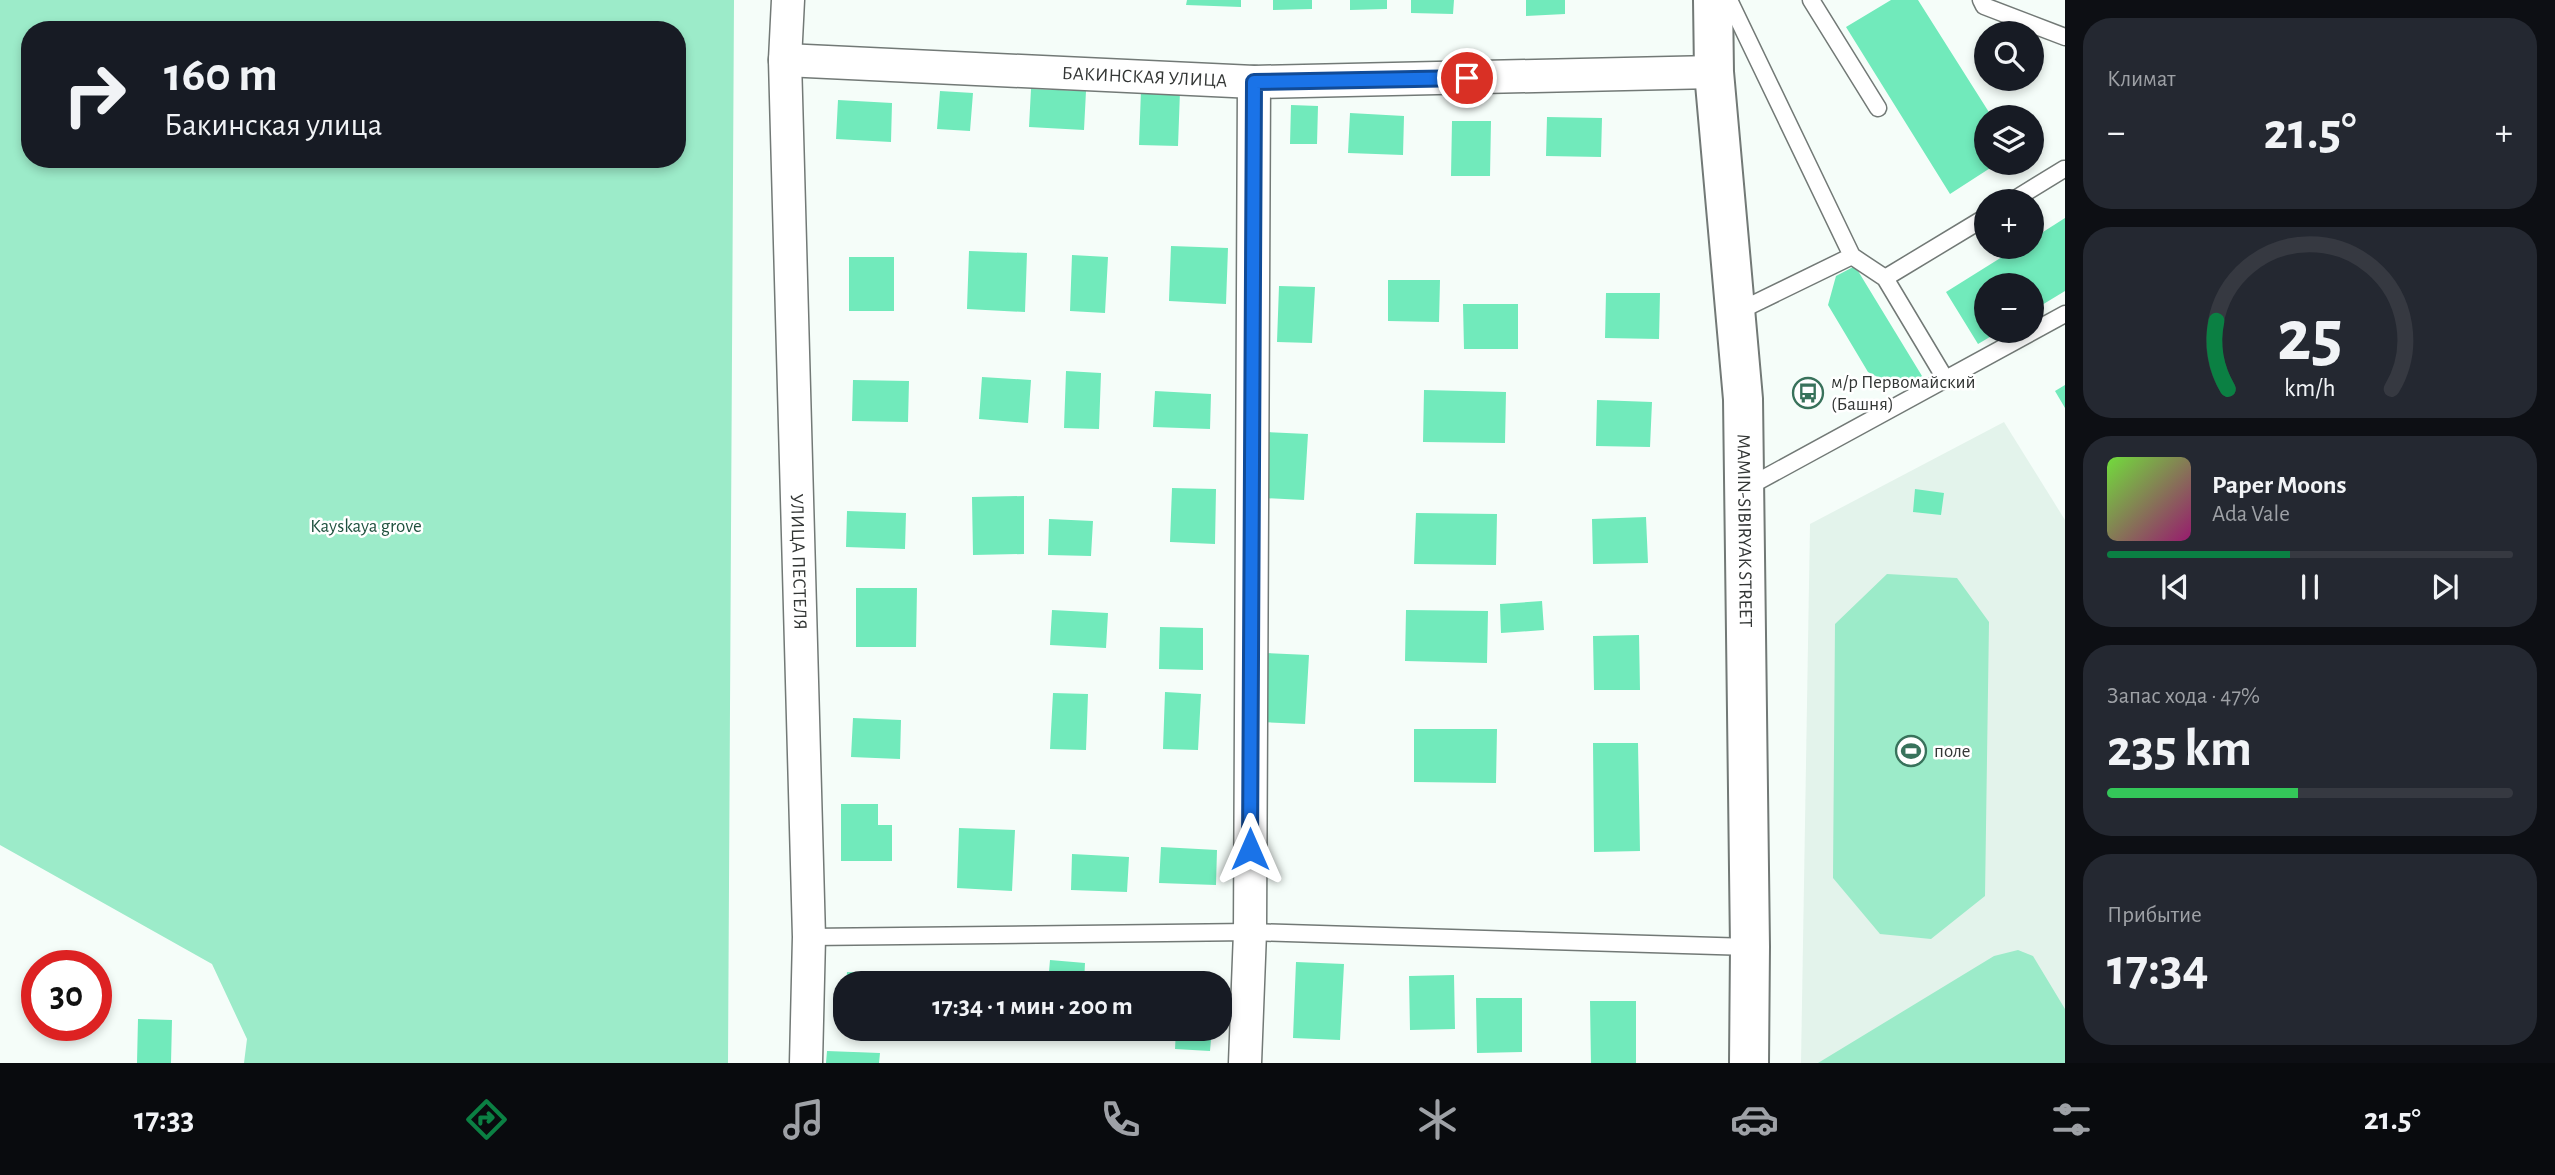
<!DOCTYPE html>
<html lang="ru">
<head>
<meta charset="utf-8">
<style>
	:root { --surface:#171b24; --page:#242831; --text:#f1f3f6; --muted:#9ea1a6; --line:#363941; --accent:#0b8043 }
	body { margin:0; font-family:"Alegreya Sans",sans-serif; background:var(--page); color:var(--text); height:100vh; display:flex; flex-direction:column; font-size:26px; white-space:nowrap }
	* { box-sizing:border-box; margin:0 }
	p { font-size:23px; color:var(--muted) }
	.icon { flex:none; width:38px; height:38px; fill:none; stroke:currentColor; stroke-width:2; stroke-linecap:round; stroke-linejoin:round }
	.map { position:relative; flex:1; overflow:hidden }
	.panel { display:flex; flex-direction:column; gap:18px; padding:18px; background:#0d0f14; width:490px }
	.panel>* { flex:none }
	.banner { position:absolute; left:21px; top:21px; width:665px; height:147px; border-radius:28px; box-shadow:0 4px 10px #0003; background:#171b24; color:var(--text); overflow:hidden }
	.buttons { position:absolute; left:1974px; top:21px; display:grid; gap:14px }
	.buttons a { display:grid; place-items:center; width:70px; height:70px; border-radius:50%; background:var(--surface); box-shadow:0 4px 10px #0003; font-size:35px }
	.speed { position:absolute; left:21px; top:950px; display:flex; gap:14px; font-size:35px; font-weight:700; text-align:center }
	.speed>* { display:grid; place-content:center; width:91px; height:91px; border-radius:50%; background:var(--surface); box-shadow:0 4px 10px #0003; line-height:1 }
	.speed .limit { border:10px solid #d22; background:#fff; color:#111 }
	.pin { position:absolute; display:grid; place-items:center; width:60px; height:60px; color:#fff; margin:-30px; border:4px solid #fff; border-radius:50%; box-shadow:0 2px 7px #0007 }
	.me { position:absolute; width:77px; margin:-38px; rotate:0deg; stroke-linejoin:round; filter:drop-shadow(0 0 5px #0008) }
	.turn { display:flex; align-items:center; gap:24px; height:147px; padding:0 28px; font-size:32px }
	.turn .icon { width:91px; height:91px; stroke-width:2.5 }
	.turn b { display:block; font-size:49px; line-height:60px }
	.big { font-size:52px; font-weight:700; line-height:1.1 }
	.panel .widget { flex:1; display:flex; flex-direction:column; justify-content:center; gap:10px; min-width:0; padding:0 24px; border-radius:28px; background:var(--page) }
	.panel .dial { align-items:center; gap:0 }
	.dial svg { height:182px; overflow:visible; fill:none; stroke:var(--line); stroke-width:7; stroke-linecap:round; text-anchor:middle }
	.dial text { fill:var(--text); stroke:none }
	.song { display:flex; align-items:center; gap:21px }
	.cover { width:84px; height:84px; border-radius:10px; background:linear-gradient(135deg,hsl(100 70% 55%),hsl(320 70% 35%)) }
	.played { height:7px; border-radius:4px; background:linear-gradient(90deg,var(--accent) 45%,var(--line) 45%) }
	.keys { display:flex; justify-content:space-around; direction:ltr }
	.heat { display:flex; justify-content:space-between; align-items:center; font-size:38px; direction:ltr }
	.charge { height:10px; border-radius:5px; background:linear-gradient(90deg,#34c759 47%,var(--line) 0) }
	.trip { position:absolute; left:833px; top:971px; width:399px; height:70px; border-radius:28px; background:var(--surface); box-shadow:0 4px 10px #0003; font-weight:700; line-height:70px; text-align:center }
	.dock { display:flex; height:112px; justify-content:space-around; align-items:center; background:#090b0e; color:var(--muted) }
	.dock .icon { width:49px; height:49px }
	.dock .current { color:var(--accent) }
	.dock b { font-size:32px; color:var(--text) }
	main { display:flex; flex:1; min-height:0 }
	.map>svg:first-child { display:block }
</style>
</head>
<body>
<main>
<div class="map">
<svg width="2065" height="1063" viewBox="0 0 2065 1063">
	<rect width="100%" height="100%" fill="#f5fdf9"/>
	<path fill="#e3f3eb" d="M2004,422l61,98v543h-264l9,-539z"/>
	<path fill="#9cebc9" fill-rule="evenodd" d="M0,0h734l-6,1063h-484l3,-24 -35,-75 -212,-119zM30,30h647v129h-647z
		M1887,574l70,4 32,44 -4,274 -54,43 -51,-5 -47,-56 2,-254z
		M2018,950l15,6 32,53v54h-247l176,-107z"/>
	<path fill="#71eabb" d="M1187,0h54v7l-55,-2z
		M1273,0h39v9l-39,1z
		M1350,0h37v9l-37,1z
		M1411,0h43l-1,14 -42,-1z
		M1526,0h39v14l-39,2z
		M1891,0h27l74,117h-6v46h12l-48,31 -104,-167z
		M1031,89l55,2 -2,39 -55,-3z
		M1141,90l39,1 -2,55 -39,-1z
		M940,91l33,2 -3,38 -33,-2z
		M838,100l54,3 -1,39 -55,-3z
		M1291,105l27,1 -1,38h-27z
		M1350,113l54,3 -1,39 -55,-2z
		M1547,117l55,1 -1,39 -55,-1z
		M1452,121h39l-1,55h-39z
		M2065,218v73l-33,20v-26h-46v46h14l-22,13 -32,-52 72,-45h14v-8z
		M1171,246l57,2 -2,56 -57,-3z
		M969,251l58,2 -2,59 -58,-3z
		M1072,255l36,2 -3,56 -35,-2z
		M849,257h45v54h-45z
		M1855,266l67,110 -21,13 -33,-17 -40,-67 8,-29z
		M1388,280h52l-1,42 -51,-1z
		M1279,286l36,1 -3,56 -35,-1z
		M1606,293h54l-1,46 -54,-1z
		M1463,304h55v45h-54z
		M1066,371l35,2 -2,56 -35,-1z
		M982,377l49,3 -3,43 -49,-4z
		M853,380l56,1 -1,41 -56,-1z
		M2065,385v23l-10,-17z
		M1424,390l82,2 -1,51 -82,-1z
		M1155,391l56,3 -1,35 -57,-2z
		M1597,400l55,2 -2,45 -54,-1z
		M1266,432l42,2 -4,66 -41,-2z
		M1172,488l44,1 -1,55 -45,-2z
		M1915,489l29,4 -3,22 -28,-3z
		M1024,496v58l-51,1 -1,-58z
		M847,511l59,2 -1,36 -59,-2z
		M1416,513l81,1 -1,51 -82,-1z
		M1646,517l2,46 -55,1 -1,-45z
		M1049,519l44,2 -2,35 -43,-1z
		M856,588h61l-1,59h-60z
		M1542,601l2,29 -43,3 -1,-29z
		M1052,610l56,3 -2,35 -56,-3z
		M1406,610l82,1 -1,52 -82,-2z
		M1160,627l43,1v42l-44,-1z
		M1639,635l1,55h-46l-1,-54z
		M1265,653l44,2 -4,69 -44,-2z
		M1165,692l36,2 -3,56 -35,-1z
		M1053,693l35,1 -2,56 -36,-1z
		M853,718l48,2 -1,39 -49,-2z
		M1414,729h83l-1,54 -82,-1z
		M1593,743h45l2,108 -46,1z
		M841,804h37v21h14v36h-51z
		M959,828l56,2 -3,61 -55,-3z
		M1161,847l56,3 -1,35 -57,-2z
		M1072,854l57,3 -2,35 -56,-2z
		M1050,960l35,3 -1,21h-36z
		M1296,962l48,2 -4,76 -47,-2z
		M847,972l48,2v10h-49z
		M1454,975l1,54 -45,1 -1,-54z
		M1476,998h46v54l-45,1z
		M1590,1001h46v62h-45z
		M138,1019l34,1 -1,43h-34z
		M1176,1029h36l-2,22 -35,-2z
		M827,1051l53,2 -1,10h-53z"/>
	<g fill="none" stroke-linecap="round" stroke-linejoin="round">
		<g stroke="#727976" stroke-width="19">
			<path id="lane" d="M1729,0l123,256 33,22
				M1811,0l67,108
				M1981,0l3,6 81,31
				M2012,201l52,-32
				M1735,313l117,-57
				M1946,380l-61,-102 101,-61
				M1746,488l319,-174
				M809,937l441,-5 500,15"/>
		</g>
		<g stroke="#727976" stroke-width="35">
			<g id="street">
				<path id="s1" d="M788,0l-3,60 24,877 -3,126"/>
				<path id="s2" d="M785,60l469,22 460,-10"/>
				<path d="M1245,1063l5,-131 4,-850"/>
			</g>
		</g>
		<g stroke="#727976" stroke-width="42">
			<g id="secondary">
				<path id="s3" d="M1713,0l1,72 29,327 7,548 -1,116"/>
			</g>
		</g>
		<use href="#lane" stroke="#fff" stroke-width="16"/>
		<use href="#street" stroke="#fff" stroke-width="32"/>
		<use href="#secondary" stroke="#fff" stroke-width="38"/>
	</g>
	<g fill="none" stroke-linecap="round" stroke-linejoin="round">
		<g stroke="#114b97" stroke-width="18">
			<path id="route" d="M1250,849l4,-767 213,-4"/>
		</g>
		<use href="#route" stroke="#1a73e8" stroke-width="12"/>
	</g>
	<defs>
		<g id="bus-ring" transform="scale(1.575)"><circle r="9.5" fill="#fff" stroke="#38725b" stroke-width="1.5"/><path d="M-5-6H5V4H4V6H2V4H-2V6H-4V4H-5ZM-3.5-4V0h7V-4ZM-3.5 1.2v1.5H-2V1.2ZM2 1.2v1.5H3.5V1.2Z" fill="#38725b"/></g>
		<g id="stadium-ring" transform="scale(1.575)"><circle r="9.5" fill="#fff" stroke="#38725b" stroke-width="1.5"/><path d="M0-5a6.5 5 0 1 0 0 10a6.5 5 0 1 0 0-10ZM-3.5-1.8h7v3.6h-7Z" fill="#38725b"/></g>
	</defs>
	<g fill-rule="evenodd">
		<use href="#bus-ring" x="1808" y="393"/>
		<use href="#stadium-ring" x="1911" y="751"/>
	</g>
	<g text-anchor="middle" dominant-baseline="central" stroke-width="5" stroke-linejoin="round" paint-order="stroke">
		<g font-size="19" fill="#333635" stroke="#fff">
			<text stroke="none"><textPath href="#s2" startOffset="360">БАКИНСКАЯ УЛИЦА</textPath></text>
			<text stroke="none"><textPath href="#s3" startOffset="532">MAMIN-SIBIRYAK STREET</textPath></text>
			<text stroke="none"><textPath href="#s1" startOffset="562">УЛИЦА ПЕСТЕЛЯ</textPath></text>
		</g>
		<g font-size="19" fill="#333635" stroke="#fff" text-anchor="start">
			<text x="1831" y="382">м/р Первомайский<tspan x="1831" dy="22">(Башня)</tspan></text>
			<text x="1934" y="751">поле</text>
		</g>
		<g font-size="19" fill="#1f513e" stroke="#fff">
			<text x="366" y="526">Kayskaya grove</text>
		</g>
	</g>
</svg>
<div class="buttons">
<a><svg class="icon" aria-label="search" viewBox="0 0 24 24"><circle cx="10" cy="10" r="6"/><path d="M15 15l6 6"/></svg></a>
<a><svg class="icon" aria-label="layers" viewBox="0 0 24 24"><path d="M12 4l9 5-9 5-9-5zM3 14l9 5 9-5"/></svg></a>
<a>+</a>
<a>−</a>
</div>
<div class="speed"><div class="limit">30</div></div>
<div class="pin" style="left:1467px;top:78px;background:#d93025"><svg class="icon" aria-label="arrive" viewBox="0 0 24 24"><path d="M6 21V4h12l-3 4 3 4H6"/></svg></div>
<svg class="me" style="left:1250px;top:849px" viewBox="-20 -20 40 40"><path d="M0-17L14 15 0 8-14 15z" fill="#1a73e8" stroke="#fff" stroke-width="4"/></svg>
<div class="trip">17:34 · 1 мин · 200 m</div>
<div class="banner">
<div class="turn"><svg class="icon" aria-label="right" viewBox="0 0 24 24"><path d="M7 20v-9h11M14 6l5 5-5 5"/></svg><div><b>160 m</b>Бакинская улица</div></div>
</div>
</div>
<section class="panel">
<div class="widget"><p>Климат</p>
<div class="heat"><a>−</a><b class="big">21.5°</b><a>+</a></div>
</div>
<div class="widget dial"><svg viewBox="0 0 100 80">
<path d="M14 69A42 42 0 1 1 86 69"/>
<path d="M14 69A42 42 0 0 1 9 39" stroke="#0b8043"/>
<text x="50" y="56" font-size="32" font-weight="700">25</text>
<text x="50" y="72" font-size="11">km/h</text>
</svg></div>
<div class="widget">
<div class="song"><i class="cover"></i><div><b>Paper Moons</b><p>Ada Vale</p></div></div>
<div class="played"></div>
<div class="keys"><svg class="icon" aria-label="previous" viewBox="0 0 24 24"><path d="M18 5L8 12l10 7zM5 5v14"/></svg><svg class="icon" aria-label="pause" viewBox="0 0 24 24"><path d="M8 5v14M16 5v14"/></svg><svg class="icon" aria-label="next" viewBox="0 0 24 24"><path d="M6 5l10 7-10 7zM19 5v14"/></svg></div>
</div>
<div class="widget"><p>Запас хода · 47%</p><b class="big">235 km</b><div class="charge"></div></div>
<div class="widget"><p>Прибытие</p><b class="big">17:34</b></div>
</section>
</main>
<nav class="dock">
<b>17:33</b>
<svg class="icon current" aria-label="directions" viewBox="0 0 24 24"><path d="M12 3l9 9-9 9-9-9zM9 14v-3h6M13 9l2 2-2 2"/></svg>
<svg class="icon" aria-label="music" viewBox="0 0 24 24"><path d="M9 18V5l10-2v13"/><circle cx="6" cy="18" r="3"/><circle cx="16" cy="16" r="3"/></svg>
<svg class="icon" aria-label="phone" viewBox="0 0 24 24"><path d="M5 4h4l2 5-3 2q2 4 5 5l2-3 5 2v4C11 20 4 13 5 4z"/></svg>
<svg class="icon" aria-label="climate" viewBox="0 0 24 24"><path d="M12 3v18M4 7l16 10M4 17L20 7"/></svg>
<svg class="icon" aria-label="car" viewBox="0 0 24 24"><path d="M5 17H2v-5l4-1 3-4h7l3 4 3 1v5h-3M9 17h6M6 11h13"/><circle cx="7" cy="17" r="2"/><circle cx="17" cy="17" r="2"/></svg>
<svg class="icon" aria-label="filters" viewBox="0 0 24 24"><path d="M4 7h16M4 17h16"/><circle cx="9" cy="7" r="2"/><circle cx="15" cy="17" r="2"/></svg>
<b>21.5°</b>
</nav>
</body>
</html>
